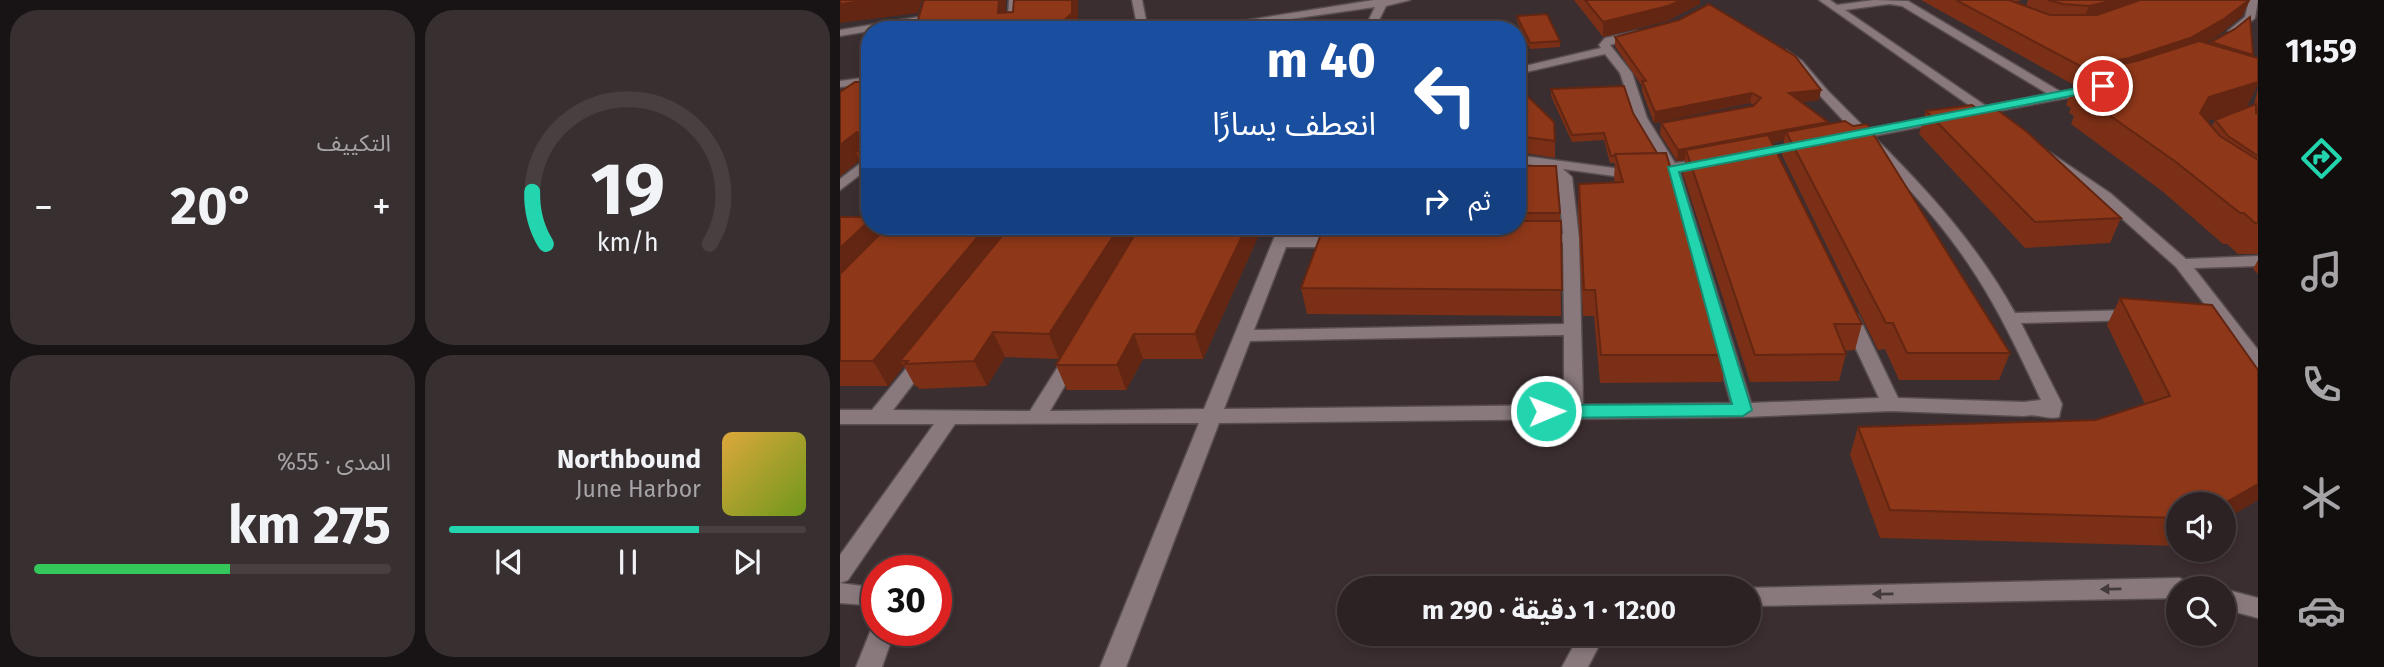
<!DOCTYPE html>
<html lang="ar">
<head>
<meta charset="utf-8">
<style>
	:root { --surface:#2c2224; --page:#382f31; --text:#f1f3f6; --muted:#a6a4a6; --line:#483f41; --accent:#23d5af }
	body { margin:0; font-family:"Fira Sans","Noto Sans Arabic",sans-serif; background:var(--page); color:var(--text); direction:rtl; height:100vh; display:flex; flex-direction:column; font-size:26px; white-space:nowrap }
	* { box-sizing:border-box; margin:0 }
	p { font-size:23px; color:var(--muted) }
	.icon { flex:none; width:38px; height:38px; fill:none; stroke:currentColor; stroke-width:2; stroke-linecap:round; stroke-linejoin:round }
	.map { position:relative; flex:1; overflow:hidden; direction:ltr }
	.panel { display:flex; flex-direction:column; gap:10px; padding:10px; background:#181314; width:840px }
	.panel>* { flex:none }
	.banner { position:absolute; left:21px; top:21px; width:665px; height:214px; border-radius:28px; box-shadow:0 4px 10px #0003,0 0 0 2px var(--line); direction:rtl; background:#1a4fa0; color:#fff; overflow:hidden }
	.buttons { position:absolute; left:1326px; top:492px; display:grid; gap:14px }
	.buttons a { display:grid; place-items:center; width:70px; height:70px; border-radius:50%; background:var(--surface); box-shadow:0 4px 10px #0003,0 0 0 2px var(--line); font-size:35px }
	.speed { position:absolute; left:21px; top:555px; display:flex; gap:14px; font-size:35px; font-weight:700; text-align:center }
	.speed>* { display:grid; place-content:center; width:91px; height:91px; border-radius:50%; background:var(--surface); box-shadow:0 4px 10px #0003,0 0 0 2px var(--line); line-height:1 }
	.speed .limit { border:10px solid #d22; background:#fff; color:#111 }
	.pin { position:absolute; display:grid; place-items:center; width:60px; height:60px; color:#fff; margin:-30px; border:4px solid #fff; border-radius:50%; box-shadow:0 2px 7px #0007 }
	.me { position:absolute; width:77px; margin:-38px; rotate:89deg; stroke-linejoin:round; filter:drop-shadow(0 0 5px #0008) }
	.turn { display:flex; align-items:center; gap:24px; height:147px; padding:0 35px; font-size:32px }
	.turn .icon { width:91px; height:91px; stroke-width:2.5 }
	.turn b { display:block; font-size:49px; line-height:60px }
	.then { display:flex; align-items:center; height:66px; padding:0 35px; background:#0003; gap:14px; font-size:26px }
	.big { font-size:52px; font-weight:700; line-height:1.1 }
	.panel .tile { flex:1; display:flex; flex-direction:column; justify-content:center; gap:10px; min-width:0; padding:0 24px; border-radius:28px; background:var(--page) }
	.panel .dial { align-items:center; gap:0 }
	.dial svg { height:182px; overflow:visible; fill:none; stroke:var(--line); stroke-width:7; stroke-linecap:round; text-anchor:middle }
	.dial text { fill:var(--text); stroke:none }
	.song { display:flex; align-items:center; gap:21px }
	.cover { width:84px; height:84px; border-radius:10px; background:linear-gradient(135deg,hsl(40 70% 55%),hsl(80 70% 35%)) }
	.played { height:7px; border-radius:4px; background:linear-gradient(90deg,var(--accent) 70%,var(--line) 70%) }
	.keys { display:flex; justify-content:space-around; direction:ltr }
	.heat { display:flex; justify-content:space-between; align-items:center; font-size:38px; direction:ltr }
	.charge { height:10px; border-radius:5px; background:linear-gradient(90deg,#34c759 55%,var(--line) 0) }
	.panel .tiles { flex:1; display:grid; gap:10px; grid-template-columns:repeat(2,1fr) }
	.trip { position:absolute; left:497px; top:576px; width:424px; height:70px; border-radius:35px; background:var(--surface); box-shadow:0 4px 10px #0003,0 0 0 2px var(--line); font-weight:700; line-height:70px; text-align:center; direction:rtl }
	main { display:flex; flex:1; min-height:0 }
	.menu { display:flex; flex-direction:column; width:126px; justify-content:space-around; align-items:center; background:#120e0e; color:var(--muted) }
	.menu .icon { width:49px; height:49px }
	.menu .current { color:var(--accent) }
	.menu b { font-size:32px; color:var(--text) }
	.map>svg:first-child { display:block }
</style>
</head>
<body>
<main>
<nav class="menu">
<b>11:59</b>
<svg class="icon current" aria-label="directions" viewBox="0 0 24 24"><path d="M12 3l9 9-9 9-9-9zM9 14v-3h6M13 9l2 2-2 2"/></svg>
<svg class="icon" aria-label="music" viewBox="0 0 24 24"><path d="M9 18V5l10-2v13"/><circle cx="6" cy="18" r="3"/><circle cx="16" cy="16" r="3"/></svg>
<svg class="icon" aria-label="phone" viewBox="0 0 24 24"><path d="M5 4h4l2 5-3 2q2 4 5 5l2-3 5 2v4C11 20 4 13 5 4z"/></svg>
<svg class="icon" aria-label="climate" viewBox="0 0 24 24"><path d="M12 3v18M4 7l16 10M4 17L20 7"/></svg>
<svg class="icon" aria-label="car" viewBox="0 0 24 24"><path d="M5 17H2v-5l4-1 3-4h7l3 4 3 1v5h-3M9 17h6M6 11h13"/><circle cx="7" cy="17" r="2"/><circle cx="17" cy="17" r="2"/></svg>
</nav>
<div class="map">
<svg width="1418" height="667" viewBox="0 0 1418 667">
	<rect width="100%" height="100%" fill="#3b2e30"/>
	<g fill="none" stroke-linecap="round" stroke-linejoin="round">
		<g stroke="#584d4f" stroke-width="3">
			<path id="minor" d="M169,0h10l-2,30h-10z
				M292,0h10l6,30h-10z
				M534,0h36l-24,6 -12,24h-10l11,-23 -160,23h-29z
				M979,0h11l7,5 37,-5 34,1 153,91 32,-7 6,4 -6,4 -100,19 -5,5 -19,-2v-6l4,-1zM1049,4l13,2 146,88 -62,12 -141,-96z
				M1409,0h9l-3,18 -19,17h-8v-4l17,-14z
				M85,16l5,3 -1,2 -89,15v-6z
				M797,31l5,3 -1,2 -31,9 22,28 15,45 28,45 30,-4 7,4 -7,4 -26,3 72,233 128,-5 -39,-83 9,-5 9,5 40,83 126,4 17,-2c-20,-42 -39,-84 -64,-123 -32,-51 -74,-96 -117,-139h-9l-1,-3 4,-3 -72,-77 -1,-2 5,-3 16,11 26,30 38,38 84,-14v6l-77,15c54,53 105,110 142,177l121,-3 9,5 -9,5 -115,3 41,81 -3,13c-12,3 -22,-4 -35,-1l-133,-5 -148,6 -524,6 -93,244h-26l99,-244 -244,1 -107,156 -8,3v-28l94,-131h-94v-14h32l46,-56 6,-2 9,6 -40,52 137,1 36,-57 6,-2 9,6 -31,53 154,-2 75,-183h14l-4,11h53l8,5 -8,5h-56l-32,83 310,-6 -1,-81 -25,1 -8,-5 8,-5h25l-5,-55 -16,-13 -25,-3v-8l104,14 41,-5 -27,-46 -15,-45 -15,-19 -88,20v-6l84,-20 -2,-3 6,-7zM723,169l58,8 45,-5 65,231 -148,2 -4,-167 -7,-61zM724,335v70l-340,4 26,-68z
				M30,77v7l-30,3v-6z
				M1209,152l61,41 76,66 72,-3v10l-64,2 64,82v18l-6,-2 -76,-99 -76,-68 -56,-40 -2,-3z
				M30,156v11l-30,23v-11z
				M1339,578l8,3 4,7h-12v10l-431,8v-18h-6z
				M0,583l37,5v23l-11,-6 -26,-2z
				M1384,589l34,9v20l-34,-9z
				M34,622h3v8h18l-13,37h-26z
				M740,634h25l-17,33h-26z"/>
		</g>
		<use href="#minor" fill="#89797c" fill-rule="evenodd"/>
	</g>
	<path fill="#7a2f16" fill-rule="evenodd" d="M734,0h126v4l-33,17 -64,16z
		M1081,0h101l-7,2 11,4 2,-6h109l-4,3 117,-3 -8,16 -26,21 -11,6 4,1 2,-2 42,13 -1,2 6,1v26l-12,24 8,-4 4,-15v165h-20l-11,-10h-4l-61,-53 -91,-67 3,-8 -5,-3 2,-5 -5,-3 8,-20zM1398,111l-23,9 -3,6 -5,-5z
		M677,16l43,25v6l-30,2 -13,-28z
		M775,37l204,63 -17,2 25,22 183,229 -11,27h-100l-14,-31 -7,1 -96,-195 2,-15 -12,3 90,181 -7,26 -10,1 1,3 -7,27 -89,1 -67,-208 2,-14 -8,1 -17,-27 1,-11 93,-18 -4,-2 -96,20 -12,-32v-5l-27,-40z
		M30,82v91h-3l-7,-13 -20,16z
		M677,86l38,55v17l-30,-5 -8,-25z
		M711,89l82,24 94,242 -5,27 -122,1 -6,-67h-11l-5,-108 1,-24 36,-1 -1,-5 1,-15h-5l-6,-23 -32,2 -21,-46z
		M1086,111l195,107 -11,25 -85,5 -106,-114z
		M677,166l43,47 1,103 -254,-2 -6,-26 216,-62z
		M0,217l30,9h8l4,6 6,-6h115l2,5 5,-5h253l-60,133h-60l-17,31h-59l-11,-25 3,-6 -54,-2 -18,29 -68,3 -2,-3h-2l-11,-20 -16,20h-48z
		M1418,260v14l-5,-5z
		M1280,298l138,72v130l-34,20 -45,-16v42l-299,-8 -30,-83 8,-28 238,-7 49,-16 -38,-79z"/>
	<path fill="#632612" d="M33,0h49l-4,13 -78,10v-19z
		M159,0h7l-1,30 -7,-17z
		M232,0h6v30h-24z
		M842,0h18v4l-33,17 -64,16v-15z
		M1275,0h22l-29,17 -26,6 7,-17z
		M1410,0l-8,16 -26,21 -34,19 -71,17 -9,-5 -6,13 -18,-2 4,-12z
		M1418,82v2l-12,24 -50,17 4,-12 9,-16z
		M981,90l-2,10 -31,4 1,-11z
		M912,93l-2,10 -96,20 1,-11z
		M988,122l-2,11 -40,-1 -2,8 -95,19 -3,-9 -1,10 -8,1 1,-11z
		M17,132l10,19h-12l5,9 -20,16v-31z
		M30,220v6h8l8,14 -46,45v-37z
		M147,226h16l5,10 -108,125 4,5 -16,20 -15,-25z
		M280,226h23l-84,133 -10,-25z
		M407,226h16l-60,133 -8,-25z
		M153,332l12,25 -18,29 -13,-25z
		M294,334l9,25 -17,31 -9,-25z
		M1418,484v16l-34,20v-16h-1z"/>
	<path fill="#8e3719" stroke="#632612" stroke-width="2" d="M0,0h33l-33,4z
		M84,0h75l-1,13 15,-1 1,-12h58v13l-18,17h-134l2,-8 -5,1z
		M745,0h97l-14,6 -65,16z
		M1116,0h53l41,15h47l43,-15h109l-25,19 -34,19 -61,20 -47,9z
		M1208,0h67l-26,6 -26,-2z
		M869,4l86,52 26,34 -32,3 39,29 -150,28 -17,-27 92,-17 8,-8 -9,-5 -97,19 -13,-31h4l-31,-44 64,-17z
		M707,14l13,27 -30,2 -13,-27z
		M1410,17l3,38 -42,-13 24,-13z
		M424,24l3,6h-48z
		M603,25l4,4 9,-2 3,3h-39v-1z
		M1359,41l59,17v24l-49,15 -9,16 20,23 38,24v63h-3l-11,-10h-4l-64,-51 -94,-66 14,-1 -17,-9 9,-2 -12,-6 35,-5 -9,-5 35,-7z
		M15,82h15v69h-15l6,-6 1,-10 -5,-3 -17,13v-53z
		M677,86l37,36 1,19 -30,-4 -8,-24z
		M784,86l9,27 24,40 -42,1v2h-4l-7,-23 -32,2 -21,-46z
		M1416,104v10l2,-7v49l-30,-20 -13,-16z
		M1132,105l6,4 17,-1 32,24 94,86 -86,4 -109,-111z
		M1005,121l8,5 14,-2 143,229h-103l-14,-30h-7l-100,-191z
		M928,135l94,189h-28l12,30 -91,1 -69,-205z
		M826,153l61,202h-126l-6,-65h-11l-5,-106 44,-2 -8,-28z
		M677,166h39l4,47h-43z
		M0,217h30v3l-30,28z
		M677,221h44l1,69 -261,-2 23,-62h193z
		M48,226h99l-114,135h-33v-87z
		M170,226h110l-71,108 -56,-2 -19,29 -69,3 3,-3h-8z
		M300,226h107l-52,108h-61l-17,31h-61z
		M1280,298l92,7 46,65v114l-35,20h-44v14l-289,-8 -32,-83 238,-7 74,-24z"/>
	<defs><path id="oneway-solid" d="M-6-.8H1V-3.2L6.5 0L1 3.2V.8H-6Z" transform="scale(1.75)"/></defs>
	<g fill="#433a3c">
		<use href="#oneway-solid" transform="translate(1271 589) rotate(179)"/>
		<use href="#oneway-solid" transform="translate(1043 594) rotate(179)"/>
	</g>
	<path fill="#23d5af" stroke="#178a72" stroke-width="2" d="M1263,83l4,1v5l-428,83 73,238 -9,6 -197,2 -9,-7 9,-6 186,-1 -64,-237z"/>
</svg>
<div class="buttons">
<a><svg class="icon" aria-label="sound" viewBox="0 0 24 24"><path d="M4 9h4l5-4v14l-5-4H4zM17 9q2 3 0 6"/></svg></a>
<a><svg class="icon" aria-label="search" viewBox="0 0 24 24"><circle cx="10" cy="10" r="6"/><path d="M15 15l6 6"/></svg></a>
</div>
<div class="speed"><div class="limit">30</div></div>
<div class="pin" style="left:1263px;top:86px;background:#d93025"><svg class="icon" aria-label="arrive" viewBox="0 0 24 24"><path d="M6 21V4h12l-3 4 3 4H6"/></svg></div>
<svg class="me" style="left:706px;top:411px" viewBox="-20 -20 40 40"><circle r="17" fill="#23d5af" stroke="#fff" stroke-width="3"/><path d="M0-11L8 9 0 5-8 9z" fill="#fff"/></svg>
<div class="trip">12:00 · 1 دقيقة · 290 m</div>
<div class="banner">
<div class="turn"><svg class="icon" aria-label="left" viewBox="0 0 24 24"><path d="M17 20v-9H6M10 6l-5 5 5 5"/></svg><div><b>40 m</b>انعطف يسارًا</div></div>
<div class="then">ثم<svg class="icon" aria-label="right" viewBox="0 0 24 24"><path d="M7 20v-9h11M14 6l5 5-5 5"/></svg></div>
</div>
</div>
<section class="panel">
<div class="tiles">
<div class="tile dial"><svg viewBox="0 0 100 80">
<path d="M14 69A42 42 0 1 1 86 69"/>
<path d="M14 69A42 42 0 0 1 8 46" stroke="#23d5af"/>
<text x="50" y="56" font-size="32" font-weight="700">19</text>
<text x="50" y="72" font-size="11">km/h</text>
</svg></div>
<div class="tile"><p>التكييف</p>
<div class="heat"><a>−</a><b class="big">20°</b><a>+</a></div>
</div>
<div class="tile">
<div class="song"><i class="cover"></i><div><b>Northbound</b><p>June Harbor</p></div></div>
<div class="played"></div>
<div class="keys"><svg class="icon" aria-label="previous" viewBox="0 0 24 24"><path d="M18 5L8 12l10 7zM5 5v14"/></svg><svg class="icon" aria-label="pause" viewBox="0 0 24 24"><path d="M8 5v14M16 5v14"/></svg><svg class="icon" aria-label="next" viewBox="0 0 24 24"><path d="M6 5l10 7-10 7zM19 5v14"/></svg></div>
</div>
<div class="tile"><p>المدى · 55%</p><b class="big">275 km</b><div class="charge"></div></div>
</div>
</section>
</main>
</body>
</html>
